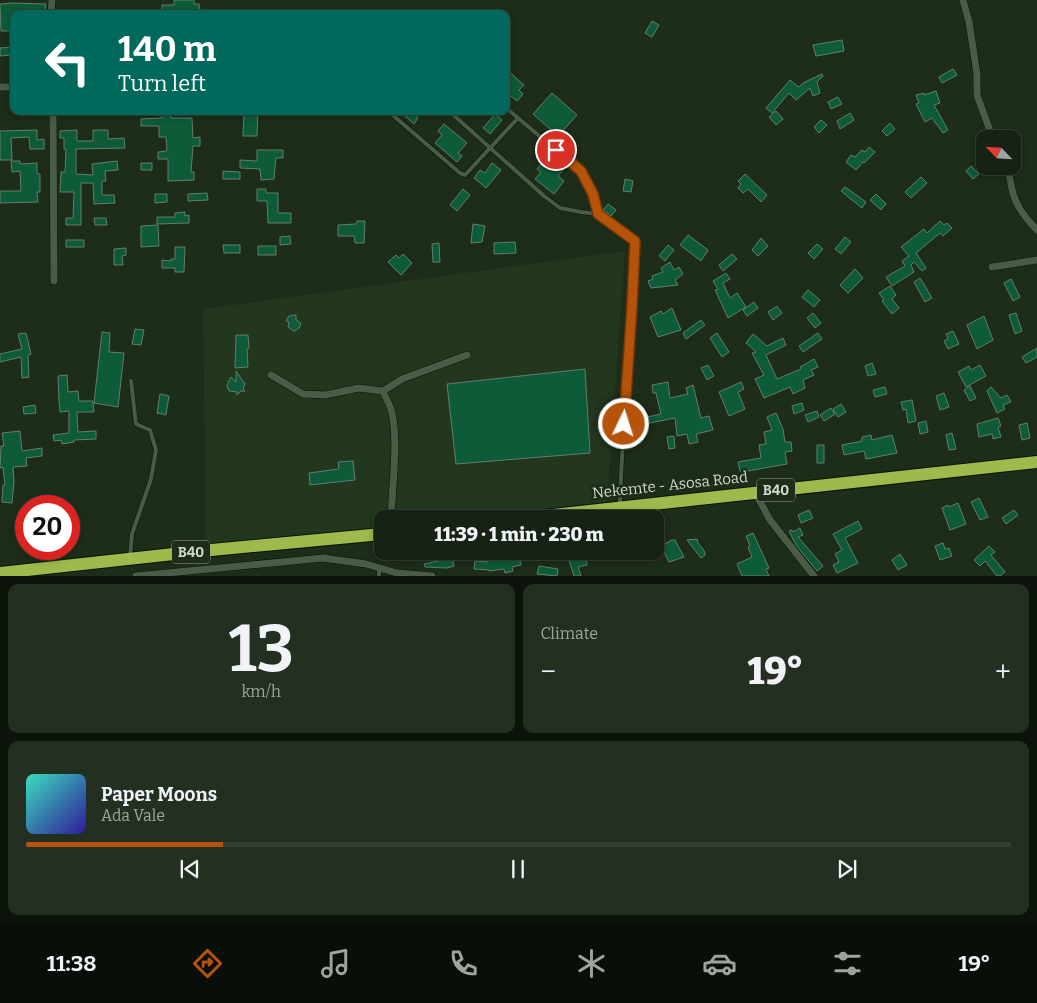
<!DOCTYPE html>
<html lang="en">
<head>
<meta charset="utf-8">
<style>
	:root { --surface:#162213; --page:#232f21; --text:#f1f3f6; --muted:#9ea4a0; --line:#353f33; --accent:#b45309 }
	body { margin:0; font-family:Bitter,serif; background:var(--page); color:var(--text); height:100vh; display:flex; flex-direction:column; font-size:19px; white-space:nowrap }
	* { box-sizing:border-box; margin:0 }
	p { font-size:16px; color:var(--muted) }
	.icon { flex:none; width:28px; height:28px; fill:none; stroke:currentColor; stroke-width:2; stroke-linecap:round; stroke-linejoin:round }
	.map { position:relative; height:576px; overflow:hidden }
	.side { display:flex; flex-direction:column; gap:8px; padding:8px; background:#0c130a; flex:1 }
	.side>* { flex:none }
	.top-card { position:absolute; left:10px; top:10px; width:500px; height:105px; border-radius:10px; box-shadow:0 2px 8px #0003,0 0 0 1px var(--line); background:#00695c; color:#fff; overflow:hidden }
	.needle { width:32px; rotate:295deg }
	.tools { position:absolute; left:976px; top:130px; display:grid; gap:10px }
	.tools a { display:grid; place-items:center; width:45px; height:45px; border-radius:10px; background:var(--surface); box-shadow:0 2px 8px #0003,0 0 0 1px var(--line); font-size:25px }
	.speed { position:absolute; left:15px; top:495px; display:flex; gap:10px; font-size:25px; font-weight:700; text-align:center }
	.speed>* { display:grid; place-content:center; width:65px; height:65px; border-radius:50%; background:var(--surface); box-shadow:0 2px 8px #0003,0 0 0 1px var(--line); line-height:1 }
	.speed .limit { border:8px solid #d22; background:#fff; color:#111 }
	.pin { position:absolute; display:grid; place-items:center; width:42px; height:42px; color:#fff; margin:-21px; border:2px solid #fff; border-radius:50%; box-shadow:0 1px 5px #0007 }
	.me { position:absolute; width:55px; margin:-28px; rotate:4deg; stroke-linejoin:round; filter:drop-shadow(0 0 4px #0008) }
	.turn { display:flex; align-items:center; gap:18px; height:105px; padding:0 25px; font-size:22px }
	.turn .icon { width:65px; height:65px; stroke-width:2.5 }
	.turn b { display:block; font-size:35px; line-height:42px }
	.big { font-size:38px; font-weight:800; line-height:1.1 }
	.side .tile { flex:1; display:flex; flex-direction:column; justify-content:center; gap:8px; min-width:0; padding:0 18px; border-radius:10px; background:var(--page) }
	.side .dial { align-items:center; gap:0 }
	.dial b { font-size:65px; line-height:1 }
	.song { display:flex; align-items:center; gap:15px }
	.cover { width:60px; height:60px; border-radius:8px; background:linear-gradient(135deg,hsl(170 70% 55%),hsl(250 70% 35%)) }
	.played { height:5px; border-radius:2px; background:linear-gradient(90deg,var(--accent) 20%,var(--line) 20%) }
	.keys { display:flex; justify-content:space-around; direction:ltr }
	.heat { display:flex; justify-content:space-between; align-items:center; font-size:28px; direction:ltr }
	.side .tiles { flex:1; display:grid; gap:8px; grid-template-columns:1fr 1fr }
	.tile:last-child { grid-column:span 2 }
	.trip { position:absolute; left:374px; top:510px; width:290px; height:50px; border-radius:10px; background:var(--surface); box-shadow:0 2px 8px #0003,0 0 0 1px var(--line); font-weight:800; line-height:50px; text-align:center }
	.tab-bar { display:flex; height:80px; justify-content:space-around; align-items:center; background:#090e08; color:var(--muted) }
	.tab-bar .icon { width:35px; height:35px }
	.tab-bar .on { color:var(--accent) }
	.tab-bar b { font-size:22px; color:var(--text) }
	.map>svg:first-child { display:block }
</style>
</head>
<body>
<div class="map">
<svg width="1037" height="576" viewBox="0 0 1037 576">
	<rect width="100%" height="100%" fill="#1d2d19"/>
	<path fill="#22371d" d="M625,251l-19,263 -47,5h-177v17l-176,18 -3,-245z"/>
	<path fill="#0d5b39" stroke="#627e6d" d="M174,0h20v4h5l1,8h-3v2h-35v-9h12z
		M12,3l34,1 -1,8h-31v19h-13l-1,-27z
		M652,21l7,4 -7,12 -7,-4z
		M842,40l2,11 -28,5 -3,-11z
		M11,47l1,8 -12,1v-8z
		M506,69l18,16 -5,5 4,4 -6,7 -11,-9z
		M953,69l4,6 -15,8 -3,-6z
		M822,74l1,2 -6,6 3,11 -7,3 -3,-8 -14,12 -7,-7 -17,20 -6,-5 24,-28 9,7 4,-4z
		M936,91l4,12 -6,2 14,25 -5,3 -11,-15 -7,4 -9,-18 3,-1 -3,-8 8,-2v2z
		M552,93l25,22 -19,21 -25,-22z
		M838,97l4,7 -11,5 -3,-7z
		M161,111h10v7h21l1,20 7,-1v9h-7l-2,26h3v8l-26,1v-22h-10v-7l9,-1 -1,-14h-7v-11h-18v-7l21,-1z
		M244,111h14l-1,25h-14z
		M399,111h19l-3,4 3,3 -4,6z
		M776,111l7,8 -7,6 -7,-8z
		M850,113l4,7 -14,9 -3,-8z
		M495,114l7,6 -12,14 -7,-6z
		M821,120l6,5 -8,8 -5,-6z
		M890,123l5,6 -8,7 -5,-5z
		M444,124l23,19 -9,10 4,3 -5,6 -22,-19 7,-8 -4,-4z
		M37,130v10l7,-1v10h-14l-1,-12 -18,1 1,22h-12v-29z
		M77,130v11h16v-11h15v9l16,-1 1,10 -49,1v25l17,1 -1,-11 25,-3 1,9 -13,1 1,10h-4v14h12l1,8 -21,1 -1,-21h-12v42h-15v-7h7l1,-26h-14l1,-20h4l1,-23h-2v-11h-4v-7z
		M869,147l6,5 -11,11 -1,-1 -7,8 -10,-8 5,-7 4,2 7,-7 3,2z
		M257,150h26v8h-7l-2,21 -13,1 -1,-11 -20,-1v-8l17,1z
		M544,160l5,3 2,-3 12,10 -5,6 6,5 -10,13 -19,-15 6,-7 -4,-3z
		M11,161h9v3l17,-1v11h3v18h-3l1,10 -38,1v-12h21l-1,-20 -8,1z
		M141,163h11v7h-11z
		M492,163l9,7 -15,18 -12,-10 6,-8 5,3z
		M971,166l8,8 -6,5 -7,-8z
		M223,171l17,1v7h-17z
		M745,174l22,21 -6,7 -13,-13 -5,4 -5,-5 3,-4 -3,-3z
		M921,177l6,6 -16,15 -6,-6z
		M625,179l8,2 -2,11 -8,-1z
		M845,187l21,15 -4,6 -21,-17z
		M257,189h9v4h12v20h13v10h-23l-1,-22h-10z
		M463,189l7,6 -13,16 -7,-6z
		M207,193l1,7 -20,1v-7z
		M155,194h12v8l-12,1z
		M876,194l10,10 -5,6 -11,-10z
		M608,204l8,6 -5,6 -8,-6z
		M185,212v4l4,-1v8l-32,1v-7h18v-4z
		M94,218h12l1,7h-12z
		M357,221h8l-1,22h-9l-1,-7h-16v-11l18,-1z
		M940,221l4,4 3,-2 5,5 -9,8 -3,-3 -24,20 10,15 -4,3 -8,-9 -3,3 3,7 -22,14 -6,-9 19,-11 -3,-5 7,-5 -8,-9 23,-18 3,4z
		M473,224l12,2 -3,16 -11,1z
		M158,225l1,21 -18,1v-21z
		M688,235l20,15 -7,11 -21,-16z
		M290,236l1,8 -11,1v-8z
		M845,237l6,5 -10,12 -6,-5z
		M761,238l7,8 -10,10 -6,-6z
		M66,240h18v7h-18z
		M515,242l1,11 -22,1v-11z
		M439,243l1,19h-7l-1,-18z
		M817,244l6,5 -9,10 -6,-6z
		M223,245h17v8h-16z
		M668,245l6,5 -9,11 -6,-5z
		M258,246h18v9h-18z
		M175,247h10l-1,25h-9v-4h-13v-8l9,1v-2h4z
		M126,248v7l-4,1 1,9h-9v-16z
		M403,254l9,9 -11,12 -13,-13 8,-7 3,3z
		M732,254l5,5 -14,12 -4,-6z
		M670,262l4,8 5,-3 4,7 -8,6 3,5 -27,3 -3,-7 5,-2 -1,-3 11,-4 -2,-4z
		M855,269l8,9 -15,15 -8,-8z
		M726,273l4,6 -7,4 7,15 7,-5 9,14 -18,11 -13,-28 3,-1 -5,-8z
		M920,278l12,20 -7,4 -11,-20z
		M1011,279l9,18 -7,4 -9,-18z
		M890,286l6,9 -4,4 7,9 -7,6 -10,-13 2,-1 -5,-7z
		M808,290l12,10 -6,7 -12,-10z
		M754,302l4,6 -11,8 -4,-6z
		M777,306l5,7 -9,7 -5,-8z
		M672,308l9,22 -23,7 -8,-20 11,-6 2,3z
		M813,313l8,10 -6,5 -8,-10z
		M1016,313l6,18 -7,3 -6,-19z
		M296,315v5l5,3 -2,5 -4,3 -3,-1 -4,-3 1,-5 -3,-1 3,-5z
		M984,316l9,24 -16,9 -10,-24z
		M701,320l4,5 -19,14 -3,-6z
		M135,329l9,1 -3,15 -9,-1z
		M953,331l6,13 -11,5 -4,-8 4,-2 -2,-5z
		M102,332l8,1 -1,19 15,1 -6,54 -24,-4z
		M26,333l5,21 -3,1 1,22 -7,1 -1,-21 -21,5v-8l22,-5 -4,-15z
		M717,333l12,19 -7,5 -12,-19z
		M818,333l4,6 -19,13 -4,-6z
		M753,334l14,12 16,-8 3,7 -20,10 11,24 24,-10 -1,-2 14,-8 4,8 -7,3 3,5 -11,5 2,8 -12,6 -3,-7 -26,11 -9,-19 9,-4 -12,-22 4,-1 -10,-9z
		M236,335h12l1,13 -2,1 1,18 -13,1z
		M1037,348v9l-11,6 -4,-6z
		M872,363l4,11 -8,2 -3,-10z
		M708,365l6,11 -7,4 -6,-12z
		M980,365l6,11 -20,11 -8,-15 11,-6 2,4z
		M585,369l5,84 -134,11 -9,-80z
		M236,371l9,13 -2,5 2,2h-4l-4,4v-3l-8,-1 -2,-6 4,-8 5,5z
		M67,375l1,17 10,-1 1,10h14l1,11h-17l1,20 18,-1v8l-22,1v2l-12,2 -1,-4 -7,1 -1,-6 16,-2v-22l-9,1 -1,-11 -1,-25z
		M668,382l2,16 18,-4 -2,-6 7,-3 8,33 8,-2 4,14 -17,4 2,8 -9,2 -2,-10 -10,2 -2,-18 -40,8 -1,-6 27,-6 -5,-21h-3l-1,-8z
		M741,382l3,7 -6,3 7,17 -16,7 -10,-24z
		M970,386l6,12 -6,3 -6,-11z
		M885,387l2,7 -12,3 -2,-7z
		M991,387l10,11 6,-3 4,7 -8,3 2,4 -8,4 -10,-22z
		M944,393l5,14 -9,3 -4,-14z
		M160,394l9,2 -3,19 -9,-2z
		M912,400l4,21 -8,2 -2,-14 -3,1 -2,-8z
		M802,403l2,7 -10,4 -2,-8z
		M841,404l5,8 -8,5 -5,-8z
		M35,405l1,8 -12,1 -1,-7z
		M831,408l4,6 -11,7 -4,-6z
		M817,411l2,6 -11,5 -3,-7z
		M776,413l7,16 2,13h6l1,9 -7,1 2,12 -39,7v-2l-8,2 -2,-9 23,-4 -2,-13 7,-1 -2,-12 8,-2 -5,-13z
		M998,418l3,8 -3,1 3,10 -8,2 -1,-5 -13,3 -2,-13z
		M926,421l2,11 -8,2 -2,-11z
		M1027,423l3,15 -8,2 -3,-15z
		M20,431l2,20 20,-3v8l-16,2 1,8 -14,1 1,14 -2,22 -10,-1 1,-17h2l-2,-18 -3,1 1,-22h3l-2,-13z
		M952,433l4,16 -7,1 -3,-15z
		M871,435l1,5 20,-5 5,18 -31,6 -2,-8 -20,4 -2,-10 20,-4v-4z
		M674,436l1,12 -6,1 -2,-12z
		M817,445h7v18h-7z
		M353,461l2,19 -45,5 -1,-12 30,-4 -1,-7z
		M979,498l9,19 -8,3 -9,-18z
		M958,503l8,21 -16,6 -8,-22 6,-3 1,2z
		M809,510l4,8 -12,5 -3,-8z
		M1014,510l4,5 -12,9 -4,-6z
		M858,521l4,8 -17,9 13,25 -21,10 -4,-8 6,-3 -4,-8 7,-4 -9,-16z
		M800,528l3,7 -5,2 25,29 -6,5 -21,-26 -7,-14 3,-1 1,2z
		M753,533l16,35 -3,1 3,7h-27l-5,-12 15,-7 -4,-10 2,-1 -4,-10z
		M697,539l1,4 7,9v3l-4,3 -14,-18z
		M672,540h3l9,17 -15,5 -8,-16z
		M943,543l2,6 4,-1 3,8 -12,4 -5,-14z
		M989,546l6,6 -4,3 14,17 -5,4h-3l-12,-15 -5,5 -6,-6z
		M573,552l3,7 9,-3 2,9 -9,2 3,9h-7l-7,-22z
		M900,554l7,11 -9,5 -6,-10z
		M519,555l2,10 -9,2 1,4 -8,2 -1,-4 -15,2v-1l-15,-1 1,-8 13,1 -1,-4 8,-2v4z
		M452,558l2,8 -7,2 -22,-1 -1,-3z
		M539,566l19,3 -1,7 -20,-2z"/>
	<g fill="none" stroke-linecap="round" stroke-linejoin="round">
		<g stroke="#071504" stroke-width="5">
			<path id="lane" d="M506,108l75,63 12,23 5,20 37,27c-1,88 -13,176 -15,264
				M388,111l72,62 5,2 53,-57
				M449,111l95,85 16,12 21,4 17,2
				M130,557l2,-23 19,-55 5,-29 -6,-20 -14,-6 -5,-43
				M379,567v9"/>
		</g>
		<g stroke="#071504" stroke-width="8">
			<path id="street" d="M963,0l6,22 8,52v21l16,44
				M51,14l1,-14
				M0,87h14
				M53,111l1,170
				M1006,166c4,8 4,15 6,23 3,16 14,30 25,41
				M992,267l45,-7
				M271,375l32,19 22,1 34,-7 24,3 19,-12 65,-24
				M383,391c2,6 6,12 8,18 8,27 1,80 0,110
				M755,492l15,28 44,56
				M136,576l187,-18 43,6 31,9 35,3"/>
		</g>
		<g stroke="#071504" stroke-width="14">
			<path id="highway" d="M516,519l521,-57
				M0,573l201,-22 181,-17"/>
		</g>
		<use href="#lane" stroke="#4a5c46" stroke-width="4"/>
		<use href="#street" stroke="#4a5c46" stroke-width="7"/>
		<use href="#highway" stroke="#a0b94d" stroke-width="12"/>
	</g>
	<g fill="none" stroke-linecap="round" stroke-linejoin="round">
		<g stroke="#753606" stroke-width="12">
			<path id="route" d="M556,150l25,21 12,23 5,20 37,27 -3,65 -8,118"/>
		</g>
		<use href="#route" stroke="#b45309" stroke-width="9"/>
	</g>
	<g text-anchor="middle" dominant-baseline="central" stroke-width="5" stroke-linejoin="round" paint-order="stroke">
		<g fill="#1d2d19" stroke="#9aa596" stroke-width="1">
			<rect x="757" y="478.5" width="38" height="23" rx="4"/>
			<rect x="172" y="540.5" width="38" height="23" rx="4"/>
		</g>
		<g font-size="14" font-weight="bold" fill="#cfd9cc">
			<text x="776" y="490">B40</text>
			<text x="191" y="552">B40</text>
		</g>
		<g font-size="15" fill="#cfd9cc" stroke="#1d2d19">
			<text transform="translate(670 485) rotate(-6)">Nekemte - Asosa Road</text>
		</g>
	</g>
</svg>
<div class="tools">
<a><svg class="needle" viewBox="-14 -14 28 28"><path d="M0-13l5 13h-10z" fill="#e53935"/><path d="M0 13l5-13h-10z" fill="#9ea4a0"/></svg></a>
</div>
<div class="speed"><div class="limit">20</div></div>
<div class="pin" style="left:556px;top:150px;background:#d93025"><svg class="icon" aria-label="arrive" viewBox="0 0 24 24"><path d="M6 21V4h12l-3 4 3 4H6"/></svg></div>
<svg class="me" style="left:624px;top:424px" viewBox="-20 -20 40 40"><circle r="17" fill="#b45309" stroke="#fff" stroke-width="3"/><path d="M0-11L8 9 0 5-8 9z" fill="#fff"/></svg>
<div class="trip">11:39 · 1 min · 230 m</div>
<div class="top-card">
<div class="turn"><svg class="icon" aria-label="left" viewBox="0 0 24 24"><path d="M17 20v-9H6M10 6l-5 5 5 5"/></svg><div><b>140 m</b>Turn left</div></div>
</div>
</div>
<section class="side">
<div class="tiles">
<div class="tile dial"><b>13</b><p>km/h</p></div>
<div class="tile"><p>Climate</p>
<div class="heat"><a>−</a><b class="big">19°</b><a>+</a></div>
</div>
<div class="tile">
<div class="song"><i class="cover"></i><div><b>Paper Moons</b><p>Ada Vale</p></div></div>
<div class="played"></div>
<div class="keys"><svg class="icon" aria-label="previous" viewBox="0 0 24 24"><path d="M18 5L8 12l10 7zM5 5v14"/></svg><svg class="icon" aria-label="pause" viewBox="0 0 24 24"><path d="M8 5v14M16 5v14"/></svg><svg class="icon" aria-label="next" viewBox="0 0 24 24"><path d="M6 5l10 7-10 7zM19 5v14"/></svg></div>
</div>
</div>
</section>
<nav class="tab-bar">
<b>11:38</b>
<svg class="icon on" aria-label="directions" viewBox="0 0 24 24"><path d="M12 3l9 9-9 9-9-9zM9 14v-3h6M13 9l2 2-2 2"/></svg>
<svg class="icon" aria-label="music" viewBox="0 0 24 24"><path d="M9 18V5l10-2v13"/><circle cx="6" cy="18" r="3"/><circle cx="16" cy="16" r="3"/></svg>
<svg class="icon" aria-label="phone" viewBox="0 0 24 24"><path d="M5 4h4l2 5-3 2q2 4 5 5l2-3 5 2v4C11 20 4 13 5 4z"/></svg>
<svg class="icon" aria-label="climate" viewBox="0 0 24 24"><path d="M12 3v18M4 7l16 10M4 17L20 7"/></svg>
<svg class="icon" aria-label="car" viewBox="0 0 24 24"><path d="M5 17H2v-5l4-1 3-4h7l3 4 3 1v5h-3M9 17h6M6 11h13"/><circle cx="7" cy="17" r="2"/><circle cx="17" cy="17" r="2"/></svg>
<svg class="icon" aria-label="filters" viewBox="0 0 24 24"><path d="M4 7h16M4 17h16"/><circle cx="9" cy="7" r="2"/><circle cx="15" cy="17" r="2"/></svg>
<b>19°</b>
</nav>
</body>
</html>
